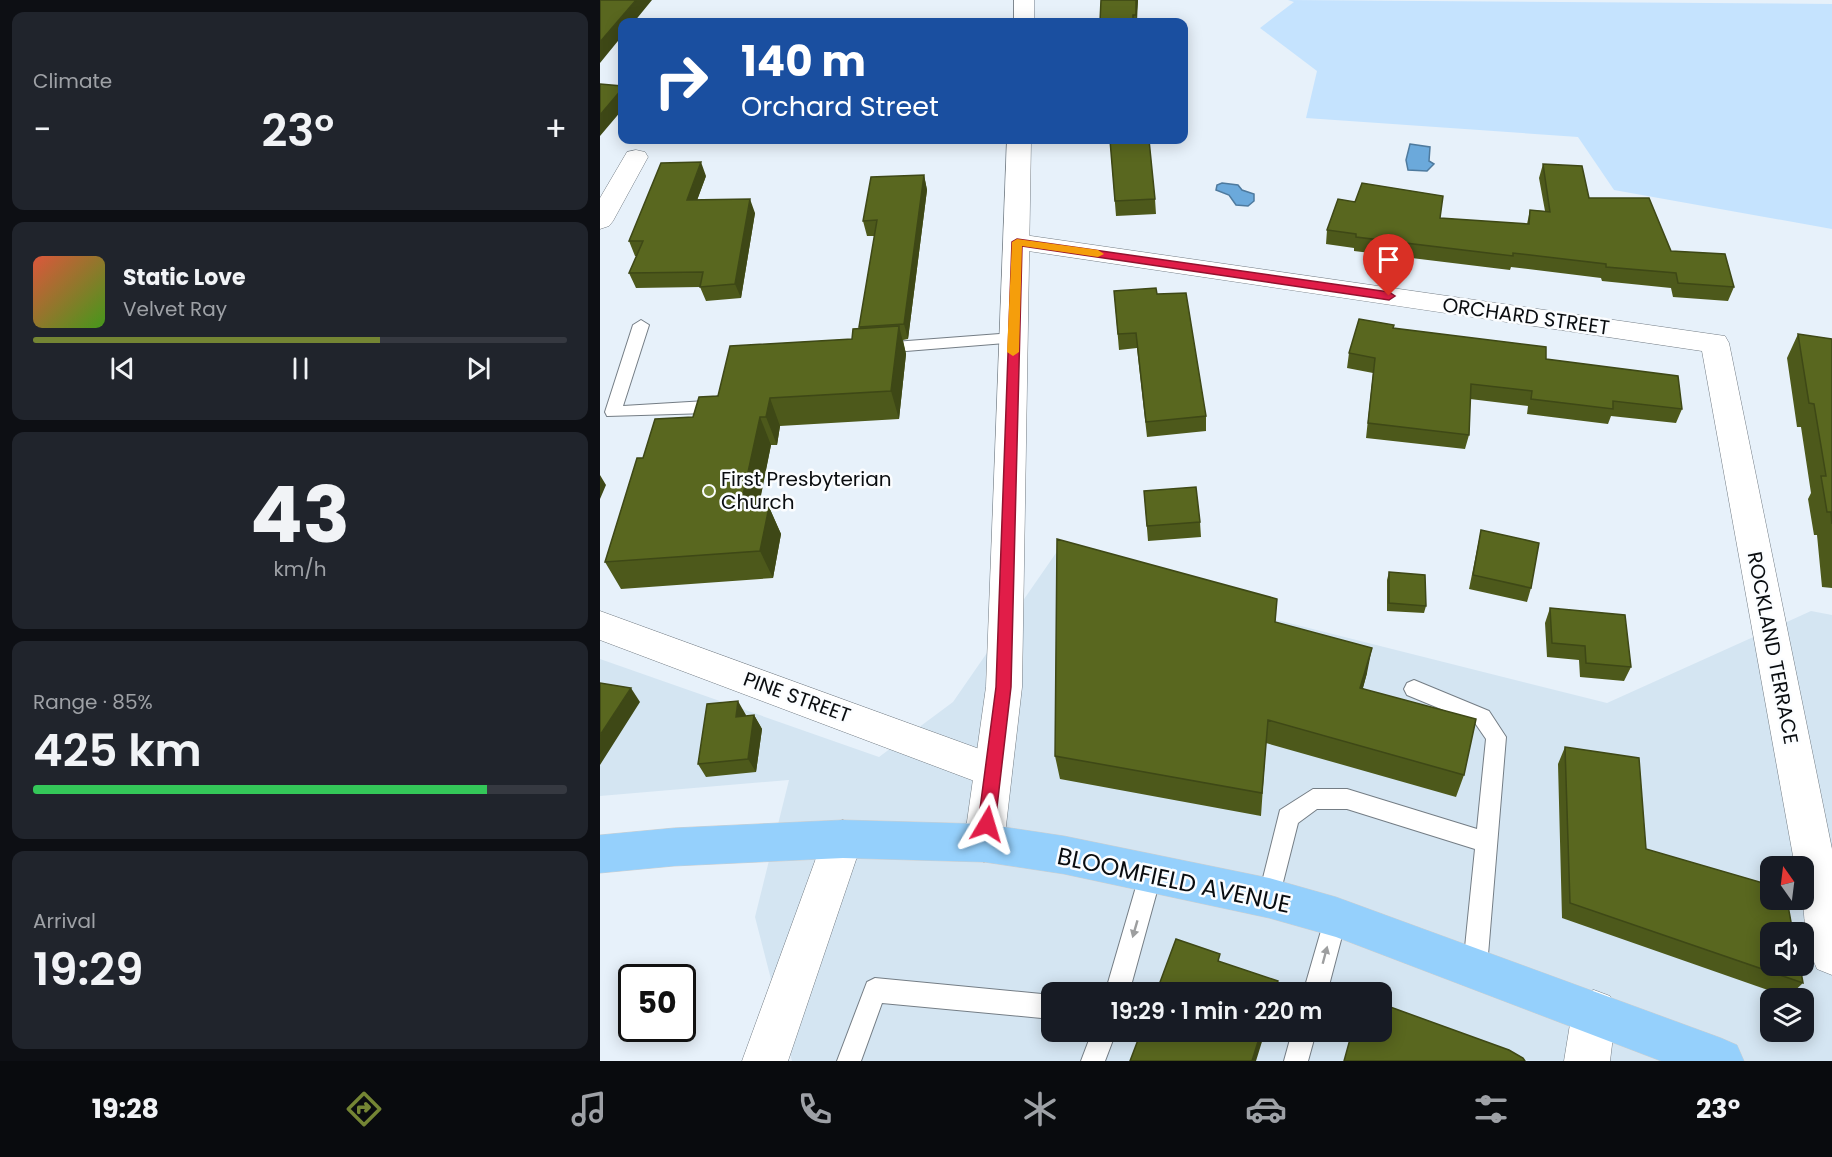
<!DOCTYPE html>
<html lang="en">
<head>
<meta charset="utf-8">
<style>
	:root { --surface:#171b24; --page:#20242c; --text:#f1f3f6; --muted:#9ea1a6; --line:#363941; --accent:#748534 }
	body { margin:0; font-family:Poppins,sans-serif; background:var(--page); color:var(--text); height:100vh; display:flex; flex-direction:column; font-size:22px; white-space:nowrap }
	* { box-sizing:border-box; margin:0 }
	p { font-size:20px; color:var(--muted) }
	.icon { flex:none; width:33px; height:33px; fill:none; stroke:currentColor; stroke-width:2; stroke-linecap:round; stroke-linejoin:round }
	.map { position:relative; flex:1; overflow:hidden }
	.panel { display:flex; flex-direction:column; gap:12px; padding:12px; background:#0d0f14; width:600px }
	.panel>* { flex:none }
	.top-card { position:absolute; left:18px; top:18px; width:570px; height:126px; border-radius:12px; box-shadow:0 3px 15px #0003; background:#1a4fa0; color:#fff; overflow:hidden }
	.needle { width:39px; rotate:346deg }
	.controls { position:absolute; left:1160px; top:856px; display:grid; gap:12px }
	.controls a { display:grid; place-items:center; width:54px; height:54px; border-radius:12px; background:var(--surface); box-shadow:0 3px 15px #0003; font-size:30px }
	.speed { position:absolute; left:18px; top:964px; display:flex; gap:12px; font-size:30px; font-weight:700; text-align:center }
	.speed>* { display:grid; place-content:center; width:78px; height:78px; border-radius:50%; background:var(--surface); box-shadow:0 3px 15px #0003; line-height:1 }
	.speed .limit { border:3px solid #111; border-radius:9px; background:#fff; color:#111 }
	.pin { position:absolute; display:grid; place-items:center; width:51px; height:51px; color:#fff; margin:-62px -26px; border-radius:50% 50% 50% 0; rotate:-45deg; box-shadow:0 0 6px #0007 }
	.pin .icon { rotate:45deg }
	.me { position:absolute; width:66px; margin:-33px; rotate:7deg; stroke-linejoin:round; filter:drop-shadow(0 0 4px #0008) }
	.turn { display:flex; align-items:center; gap:21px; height:126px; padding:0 24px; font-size:27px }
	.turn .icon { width:78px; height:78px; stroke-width:2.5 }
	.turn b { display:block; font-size:42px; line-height:51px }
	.big { font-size:45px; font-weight:600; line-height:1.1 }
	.panel .widget { flex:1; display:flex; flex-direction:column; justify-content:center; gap:9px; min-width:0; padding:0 21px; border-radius:12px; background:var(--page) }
	.panel .dial { align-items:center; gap:0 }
	.dial b { font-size:78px; line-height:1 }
	.song { display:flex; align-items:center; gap:18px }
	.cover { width:72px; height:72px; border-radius:9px; background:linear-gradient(135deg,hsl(10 70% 55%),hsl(100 70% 35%)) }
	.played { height:6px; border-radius:3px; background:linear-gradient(90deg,var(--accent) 65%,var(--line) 65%) }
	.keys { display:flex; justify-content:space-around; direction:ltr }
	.heat { display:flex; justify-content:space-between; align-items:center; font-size:33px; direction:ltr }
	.charge { height:9px; border-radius:4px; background:linear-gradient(90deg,#34c759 85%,var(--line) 0) }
	.trip { position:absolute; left:441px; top:982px; width:351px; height:60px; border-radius:12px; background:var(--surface); box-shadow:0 3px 15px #0003; font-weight:600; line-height:60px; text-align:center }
	.menu { display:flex; height:96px; justify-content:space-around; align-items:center; background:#090b0e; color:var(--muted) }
	.menu .icon { width:42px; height:42px }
	.menu .current { color:var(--accent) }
	.menu b { font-size:27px; color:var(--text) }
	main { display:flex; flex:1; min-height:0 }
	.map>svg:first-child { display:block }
</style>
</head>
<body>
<main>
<section class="panel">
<div class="widget"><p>Climate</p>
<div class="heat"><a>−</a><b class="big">23°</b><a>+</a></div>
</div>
<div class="widget">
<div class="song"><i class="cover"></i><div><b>Static Love</b><p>Velvet Ray</p></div></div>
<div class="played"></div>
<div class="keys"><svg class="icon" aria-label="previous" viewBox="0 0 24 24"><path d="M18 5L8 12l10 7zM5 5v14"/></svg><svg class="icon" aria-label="pause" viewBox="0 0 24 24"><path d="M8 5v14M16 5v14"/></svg><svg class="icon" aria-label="next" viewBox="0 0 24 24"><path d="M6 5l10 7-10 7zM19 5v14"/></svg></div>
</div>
<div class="widget dial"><b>43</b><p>km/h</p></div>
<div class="widget"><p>Range · 85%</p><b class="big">425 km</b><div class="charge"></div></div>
<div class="widget"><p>Arrival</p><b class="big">19:29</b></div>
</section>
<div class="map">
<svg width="1232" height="1061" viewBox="0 0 1232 1061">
	<rect width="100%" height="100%" fill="#e7f1fa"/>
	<path fill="#d4e5f2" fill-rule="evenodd" d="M456,553l213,65 338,85 204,-92 21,4v446h-1040l-37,-144 34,-137 -189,16v-137l279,98 74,-55zM1170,867h33v33h-33zM1170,933h33v33h-33zM452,993h330v39h-330zM1170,999h33v33h-33z"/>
	<path fill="#c5e3fe" d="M688,0l544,4v225l-218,-39 -36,-53 -272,-19 11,-47 -57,-43 34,-26z"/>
	<path fill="#6ba9db" stroke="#4e7a9e" stroke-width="1.5" d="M810,144l20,3 -1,14 5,3 -7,7 -19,-1 -2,-10z
		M622,183l16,2 4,5 12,4v7l-6,5 -12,-1 -7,-10 -13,-5 1,-5z"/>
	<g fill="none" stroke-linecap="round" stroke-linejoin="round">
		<g stroke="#747d85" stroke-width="2">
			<path id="lane" d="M41,320l8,5 -26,81 83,-5 12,-5 6,2 2,4 -2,4 -15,7 -102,3 -2,-4 28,-87z
				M413,333l6,1 2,4 -2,4 -138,11 -8,-5 8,-5z
				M814,680l75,31 17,26 -19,230 -4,8 -8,4 -8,-4 -4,-8 12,-118 -128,-40h-30l-19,14 -21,83 -8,3 -8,-3 -3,-8 22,-88 33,-21h34l130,40 9,-90 -11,-16 -68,-28 -3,-6 3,-6z
				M551,862l8,4 3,7 -33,120h-24l35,-120 3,-7z
				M736,906l8,3 3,8 -20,76h-24l22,-76 3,-8z
				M275,978l177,17v24l-170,-16 -21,58h-24l30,-79z
				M492,1032h24l-11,29h-24z
				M692,1032h24l-8,29h-24z"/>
		</g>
		<g stroke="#747d85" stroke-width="1">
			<path id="street" d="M36,150l9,2 3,5 -35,64 -4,5 -9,3v-31l27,-46z
				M417,234l708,102 4,7 103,506v126l-15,-6c-15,-35 -14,-66 -14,-102h-8l-93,-516 -694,-103 -4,-6 4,-6z
				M0,611l407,148 5,12 -5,12 -14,5 -393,-148z
				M243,820l14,6 6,13 -75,222h-46l81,-222 6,-13z
				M994,990l16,6 6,16 -6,49h-46l8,-49 6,-16z"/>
		</g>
		<g stroke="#747d85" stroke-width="1">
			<path id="secondary" d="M414,0h20v22h-20z
				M407,140h24l-9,547 -18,156 -6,13 -14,6 -14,-6 -6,-13 22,-156z"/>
		</g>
		<g stroke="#cecfcf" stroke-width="1">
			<path id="primary" d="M243,820l141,4 80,12 205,42 67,19 385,141 16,7 7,16h-83l-325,-124 -67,-19 -205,-44 -80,-12 -141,-4 -169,8 -74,7v-38l74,-7z"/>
		</g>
		<use href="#lane" fill="#fff" fill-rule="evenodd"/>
		<use href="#street" fill="#fff" fill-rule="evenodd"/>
		<use href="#secondary" fill="#fff" fill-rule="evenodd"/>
		<use href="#primary" fill="#95d0fc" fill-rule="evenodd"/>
	</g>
	<path fill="#4d591b" d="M501,0h37l-1,22h-37z
		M510,140l45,59 1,15 -40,2z
		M943,164l46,34 82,53 63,36 -6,14 -55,-4 -2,-9 -69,-7 -1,-3 -90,-11 -1,3 -156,-19v-3l-28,-4 1,-14 113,-12 87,6 3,-14 15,1 -6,-33z
		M324,175l3,15 -19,149 -5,1 3,14 -7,65 -119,7 -3,19h-6l-13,63 11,-1 12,27 -8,44 -152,11 -16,-27 38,-104 75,-62 134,-57 8,-10 -1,-2 16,-91h-8l-4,-15z
		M106,176l-9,24 58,13 -14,85 -35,3 -6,-14 -64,1 -7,-15 8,-17h-2l-6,-15z
		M514,291l43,3 49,122v15l-59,6 -10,-89 -18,2z
		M793,328l153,31 136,50 -6,14 -65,-7 -3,8 -81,-10 1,-8 -58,-7 -1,36 -4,14 -99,-11 7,-65 -26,-5 2,-15z
		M1198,334l34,5v249l-10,-1 -5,-52h-3l-6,-36 3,-6 -10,-66h-4l-10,-69z
		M544,491l56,31 1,15 -53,4z
		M881,530l50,58 -4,14 -58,-13z
		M789,572l37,34 -2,7 -37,-2v-31z
		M950,608l81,59 -7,14 -44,-4 -1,-17 -32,-3 -2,-34z
		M676,622l91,51 -4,15 101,87 -8,22 -190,-54 -5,73 -201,-37 -5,-23z
		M146,715v1l8,-1 8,14 -6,43 -50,5 -8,-13z
		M965,747l81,102 157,134 -15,14 -226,-79 -4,-154z"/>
	<path fill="#3e4816" d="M36,0h16l-18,22h-12v14l-22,27v-21z
		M536,0h2l-2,22z
		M22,89v21l-22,26v-21z
		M101,162l5,14 -14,38 -5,-14z
		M324,175l3,15 -19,149 -4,-15z
		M150,199l5,14 -14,85 -6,-14z
		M299,326l7,28 -7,65 -8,-28z
		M170,398l10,28 -3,19 -11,-28z
		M160,417l11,28 -18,91 -13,-27z
		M0,475l6,10 -6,14z
		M169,507l12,27 -8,44 -13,-27z
		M772,648l-5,25 -11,39 4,-24z
		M31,688l9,14 -40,63v-30z
		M138,701l8,14 -2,16 -8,-14z
		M154,715l8,14 -6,43 -8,-13z
		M661,1032h4l-9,29h-4z"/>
	<path fill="#59671f" stroke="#3e4816" stroke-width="1.5" d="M0,0h36l-36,42z
		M501,0h35v15h-3v7h-33z
		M0,84l22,2v3l-22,26z
		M510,140h39l6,59 -40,2z
		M101,162l-14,38 63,-1 -15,85 -35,3 3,-15 -74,1 14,-32h-14l32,-78z
		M943,164l39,2 7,32h60l22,53 54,3 9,33 -56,-4 -2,-10 -70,-6v-3l-93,-11v3l-157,-19v-3l-29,-4 11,-31 17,3 7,-19 81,13 -3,22 89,6 1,-14 20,2z
		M324,175l-20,149 -45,3 18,-107 -14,1 8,-44z
		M556,288l1,6 29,-1 20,123 -60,6 -10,-89 -18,1 -4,-43z
		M759,319l35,6 -1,3 153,19v12l132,17 4,33 -69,-8v8l-82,-10 1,-8 -61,-7 -2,51 -101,-12 7,-65 -26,-5z
		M299,326l-8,65 -121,7 -4,19h-6l-20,92 29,-2 -9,44 -155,11 32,-104h6l12,-39 38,-2 6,-20 19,-1 12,-50 122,-7 1,-10z
		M1198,334l34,5v185l-1,-12h-4l-6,-36h5l-12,-72 -5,-1z
		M596,487l4,35 -53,4 -3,-35z
		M881,530l58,13 -8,45 -58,-13z
		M457,539l220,60 -2,23 97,26 -12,40 116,31 -12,56 -196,-55 -6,73 -207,-37z
		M789,572l36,3 1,31 -37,-3z
		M950,608l75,7 6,52 -45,-4 -1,-17 -33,-3z
		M0,683l31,5 -31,47z
		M138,701l-2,16 18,-2 -6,44 -50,5 9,-60z
		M965,747l74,11 7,91 124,36v15h17l6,33h-23v33h30l3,17 -233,-80z
		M576,939l44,15 -2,7 60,20 -4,12h-118z
		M782,1004l127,46 14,8 2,3h-181l8,-29h30z
		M541,1032h120l-9,29h-122z"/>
	<defs><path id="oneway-solid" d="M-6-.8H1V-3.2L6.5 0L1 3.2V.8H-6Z" transform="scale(1.5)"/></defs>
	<g fill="#9d9e9f">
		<use href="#oneway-solid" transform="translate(535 929) rotate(106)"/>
		<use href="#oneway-solid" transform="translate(725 955) rotate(-75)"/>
	</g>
	<path fill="#e11d48" stroke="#92132f" stroke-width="1.5" d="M417,239l372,53 6,4 -6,4 -367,-54 -11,441 -16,137 -2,6 -6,2 -6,-2 -3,-6 18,-137 16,-445z"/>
	<path fill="#f59e0b" d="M417,239l81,11 6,4 -6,3 -76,-11 -3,106 -6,4 -6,-4 5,-110z"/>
	<circle fill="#748534" stroke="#fbfdff" stroke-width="2" cx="109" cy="491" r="6"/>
	<g text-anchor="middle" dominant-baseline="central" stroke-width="5" stroke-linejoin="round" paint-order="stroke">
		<g font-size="20" fill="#0a0d10" stroke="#fbfdff">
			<text transform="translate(926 316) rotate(8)">ORCHARD STREET</text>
			<text transform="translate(1173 648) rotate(79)">ROCKLAND TERRACE</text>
			<text transform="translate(197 697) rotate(20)">PINE STREET</text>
		</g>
		<g font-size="20" fill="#0a0d10" stroke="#fbfdff" text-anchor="start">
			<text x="121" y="479">First Presbyterian<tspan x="121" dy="23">Church</tspan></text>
		</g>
		<g font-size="24" fill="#0a0d10" stroke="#fbfdff">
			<text transform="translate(574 880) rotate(12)">BLOOMFIELD AVENUE</text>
		</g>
	</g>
</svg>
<div class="controls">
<a><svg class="needle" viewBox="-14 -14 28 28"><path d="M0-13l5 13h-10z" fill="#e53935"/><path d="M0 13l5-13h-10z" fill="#9ea1a6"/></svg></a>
<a><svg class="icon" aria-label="sound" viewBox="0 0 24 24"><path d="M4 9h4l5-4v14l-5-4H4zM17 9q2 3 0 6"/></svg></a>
<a><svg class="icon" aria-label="layers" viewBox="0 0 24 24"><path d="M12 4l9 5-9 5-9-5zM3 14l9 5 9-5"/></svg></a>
</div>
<div class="speed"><div class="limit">50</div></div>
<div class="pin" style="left:789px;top:296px;background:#d93025"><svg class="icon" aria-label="arrive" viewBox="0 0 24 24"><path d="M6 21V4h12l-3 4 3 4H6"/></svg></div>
<svg class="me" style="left:387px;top:824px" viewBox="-20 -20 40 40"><path d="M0-17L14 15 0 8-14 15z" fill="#e11d48" stroke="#fff" stroke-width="4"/></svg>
<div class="trip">19:29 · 1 min · 220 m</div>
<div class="top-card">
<div class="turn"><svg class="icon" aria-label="right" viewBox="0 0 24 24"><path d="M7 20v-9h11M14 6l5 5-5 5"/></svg><div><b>140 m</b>Orchard Street</div></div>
</div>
</div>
</main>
<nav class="menu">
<b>19:28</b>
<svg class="icon current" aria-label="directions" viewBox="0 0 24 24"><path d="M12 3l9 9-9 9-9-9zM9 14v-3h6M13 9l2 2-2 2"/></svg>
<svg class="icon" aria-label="music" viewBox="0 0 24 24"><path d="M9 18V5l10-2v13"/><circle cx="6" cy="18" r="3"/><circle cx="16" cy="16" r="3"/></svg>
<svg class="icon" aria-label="phone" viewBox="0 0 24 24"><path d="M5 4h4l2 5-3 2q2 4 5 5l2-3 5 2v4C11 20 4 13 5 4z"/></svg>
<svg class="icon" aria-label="climate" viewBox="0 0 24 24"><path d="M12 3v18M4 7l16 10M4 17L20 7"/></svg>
<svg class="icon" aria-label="car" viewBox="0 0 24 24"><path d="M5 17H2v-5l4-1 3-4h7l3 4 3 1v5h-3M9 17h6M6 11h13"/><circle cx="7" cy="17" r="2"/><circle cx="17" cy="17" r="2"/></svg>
<svg class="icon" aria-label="filters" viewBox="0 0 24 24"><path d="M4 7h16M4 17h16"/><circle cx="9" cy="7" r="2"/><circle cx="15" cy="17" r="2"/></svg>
<b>23°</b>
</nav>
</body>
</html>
